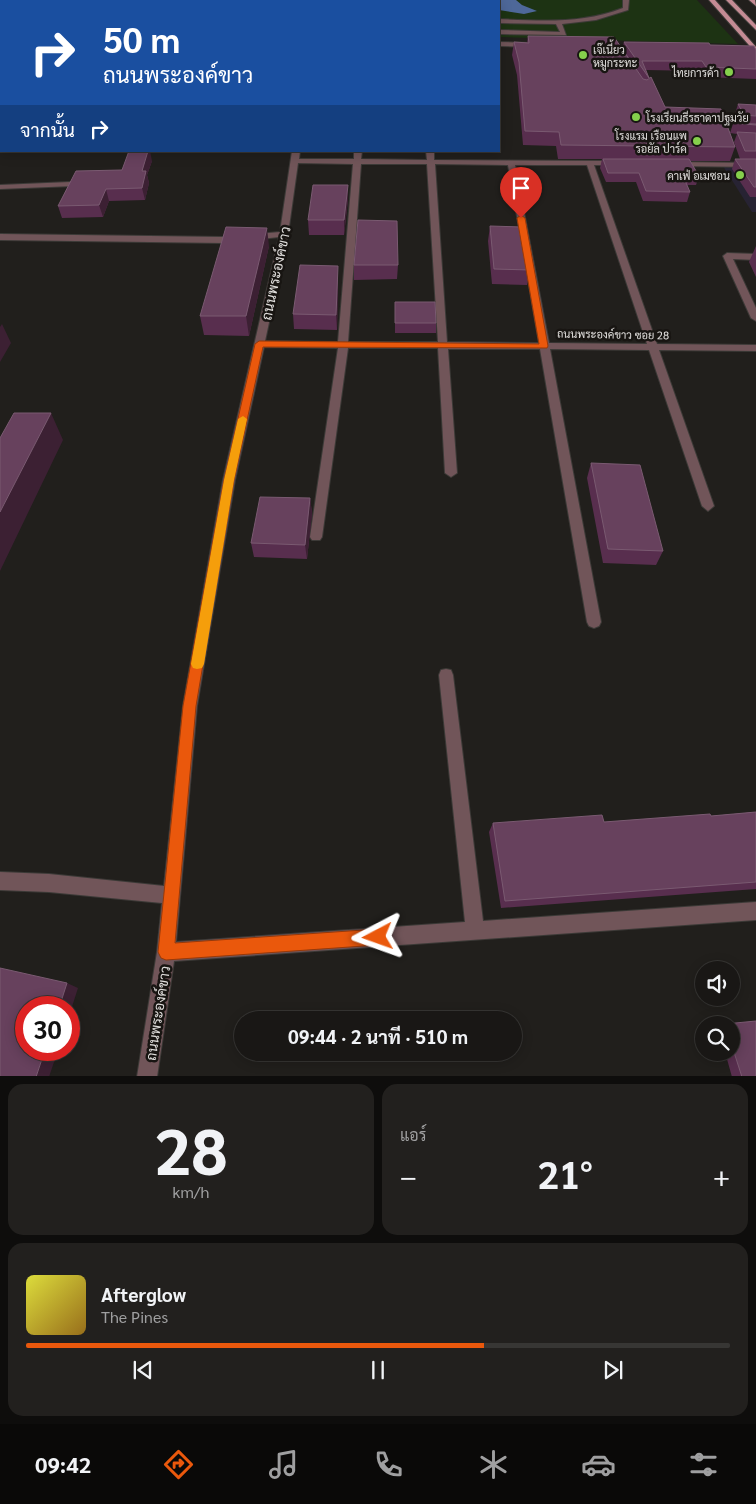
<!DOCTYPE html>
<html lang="th">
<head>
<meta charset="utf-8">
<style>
	:root { --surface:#191715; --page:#22201e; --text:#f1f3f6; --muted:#9f9fa0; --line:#373634; --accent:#ea580c }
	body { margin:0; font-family:Georgia,Sarabun,serif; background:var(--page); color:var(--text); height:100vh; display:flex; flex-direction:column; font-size:19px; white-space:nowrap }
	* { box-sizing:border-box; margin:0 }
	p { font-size:16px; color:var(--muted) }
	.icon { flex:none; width:28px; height:28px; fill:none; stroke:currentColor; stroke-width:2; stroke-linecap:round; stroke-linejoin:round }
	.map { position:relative; height:1076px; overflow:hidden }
	.panel { display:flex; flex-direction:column; gap:8px; padding:8px; background:#0e0d0c; flex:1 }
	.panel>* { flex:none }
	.guide { position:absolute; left:0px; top:0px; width:500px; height:152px; box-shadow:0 2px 12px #0003,0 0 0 1px var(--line); background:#1a4fa0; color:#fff; overflow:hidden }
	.controls { position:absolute; left:695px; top:961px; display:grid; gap:10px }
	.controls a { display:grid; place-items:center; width:45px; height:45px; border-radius:50%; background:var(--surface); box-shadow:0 2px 12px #0003,0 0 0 1px var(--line); font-size:25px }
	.speed { position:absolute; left:15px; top:996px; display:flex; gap:10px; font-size:25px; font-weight:700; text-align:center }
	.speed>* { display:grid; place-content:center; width:65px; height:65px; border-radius:50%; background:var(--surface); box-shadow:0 2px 12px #0003,0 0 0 1px var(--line); line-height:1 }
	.speed .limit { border:8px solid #d22; background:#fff; color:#111 }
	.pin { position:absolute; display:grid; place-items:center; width:42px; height:42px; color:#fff; margin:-51px -21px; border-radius:50% 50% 50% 0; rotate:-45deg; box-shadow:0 0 5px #0007 }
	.pin .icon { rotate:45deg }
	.me { position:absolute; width:55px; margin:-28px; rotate:266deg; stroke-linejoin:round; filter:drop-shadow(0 0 4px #0008) }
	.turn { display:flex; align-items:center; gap:18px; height:105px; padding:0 20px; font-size:22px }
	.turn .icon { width:65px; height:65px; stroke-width:2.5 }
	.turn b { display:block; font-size:35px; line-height:42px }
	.then { display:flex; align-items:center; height:48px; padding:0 20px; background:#0003; gap:10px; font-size:19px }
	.big { font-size:38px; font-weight:700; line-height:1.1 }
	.panel .card { flex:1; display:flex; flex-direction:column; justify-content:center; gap:8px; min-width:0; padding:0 18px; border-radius:15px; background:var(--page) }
	.panel .dial { align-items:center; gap:0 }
	.dial b { font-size:65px; line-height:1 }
	.song { display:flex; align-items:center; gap:15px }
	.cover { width:60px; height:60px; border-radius:8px; background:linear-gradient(135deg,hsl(60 70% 55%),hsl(40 70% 35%)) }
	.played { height:5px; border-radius:2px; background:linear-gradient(90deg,var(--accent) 65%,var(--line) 65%) }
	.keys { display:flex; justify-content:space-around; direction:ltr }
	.heat { display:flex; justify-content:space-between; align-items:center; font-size:28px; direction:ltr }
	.panel .tiles { flex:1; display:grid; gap:8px; grid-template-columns:1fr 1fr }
	.card:last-child { grid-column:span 2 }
	.trip { position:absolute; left:234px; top:1011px; width:288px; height:50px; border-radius:25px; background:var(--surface); box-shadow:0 2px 12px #0003,0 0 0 1px var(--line); font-weight:700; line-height:50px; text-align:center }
	.dock { display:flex; height:80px; justify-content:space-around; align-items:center; background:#0a0908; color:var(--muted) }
	.dock .icon { width:35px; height:35px }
	.dock .on { color:var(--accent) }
	.dock b { font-size:22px; color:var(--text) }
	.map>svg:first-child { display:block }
</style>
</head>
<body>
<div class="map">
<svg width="756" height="1077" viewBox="0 0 756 1077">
	<rect width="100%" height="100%" fill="#211f1c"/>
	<path fill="#272333" d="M723,166l33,1v45h-4z"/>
	<path fill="#1d3313" d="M0,0h697l41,44 -239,-7v-36h-498l-1,80z"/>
	<path fill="#4e6899" d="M340,0h176l6,5 15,6 -13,3 -25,-4v-9z"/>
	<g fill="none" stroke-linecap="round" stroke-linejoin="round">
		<g stroke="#3c3a37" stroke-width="2">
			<path id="minor" d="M226,0h8l1,1h-7z
				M623,0h6l-1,10 -32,10 -34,4 4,11 -67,-1v-4l61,2 -4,-8 -57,-1v-4c43,2 83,5 124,-11z
				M499,42l31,1 3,2 -3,2 -31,-1z
				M0,47l1,1v4l-1,-1z
				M0,142h1v4h-1z
				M292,151h8l-1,8h55v-8h8l-1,8 66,1 -1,-9h8v9l188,1v4h-28l63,179 99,1v6l-97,-1 55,156 -6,5 -6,-5 -53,-156 -99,-1 51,273 -2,4 -5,2 -5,-2 -2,-4 -47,-273h-92l9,124 -6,4 -6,-4 -7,-125h-90l-26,189 -2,3h-8l-2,-3 28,-189 -74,-1 -29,133 -38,226 -21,236 289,-20 -26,-247 2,-5 5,-1 5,1 2,5 30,246 273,-19v18l-582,41 -17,116h-20l20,-125 5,-49 -113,-11 -49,-2v-18l49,2 115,12 19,-180 40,-226 56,-243 -55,6 -224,-3v-6l224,3 56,-5zM298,163l55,1 -15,178 -73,-1 23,-107zM361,164h66l11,178h-90zM435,164l73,1 31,178 -92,-1zM515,165h72l60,179 -98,-1z
				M673,162l83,1v4l-80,-1 -4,-2z
				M70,182h3v4l-73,3v-4z
				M727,253l29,1v6l-23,-1 23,49v13l-5,-3 -28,-62z"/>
		</g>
		<g stroke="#3c3a37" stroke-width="2">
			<path id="major" d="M709,0h6l41,47v6z
				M726,0h6l24,25v5z
				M749,0h6l1,6z"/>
		</g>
		<use href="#minor" fill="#715559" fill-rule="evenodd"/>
		<use href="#major" fill="#c48b94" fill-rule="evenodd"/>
	</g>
	<path fill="#582e4e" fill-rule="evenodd" d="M528,36l94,13 2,-7 86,3 46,5v29l-53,-2 -4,-6 -53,-1 3,8 -1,1 17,28 61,15 2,-8h7l3,-10 18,1v92h-6l-18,-28 3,-10h5l-6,-17 3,-8 -7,-1 5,14 -5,14h-40l9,15 -3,9h-9l3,7 -3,10 -44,-1 -7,-19h-30l-6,-14 2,-9h-44l-2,-13 -33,-1 -6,-70 -5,-20 2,-13 13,1zM726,124h7l-3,9z
		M152,161l-5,14 2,8 -4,17 -36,1 -6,16 -41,1 -4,-12 64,-36z
		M348,199l-4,36h-35l-1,-15z
		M490,226l40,44 -3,15 -35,-1 -4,-43z
		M269,246l-20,90 -45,-1 -4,-19z
		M756,246v31l-7,-15z
		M354,265h44l-1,14 -43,1z
		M338,280l-1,50 -43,-1 -1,-15z
		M395,302l41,21v10h-41z
		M591,463l72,88 -7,14 -53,-2 -16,-85z
		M310,498l2,15 -5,46 -53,-2 -3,-14z
		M756,812v77l-255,19 -12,-76 4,-9 111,-1 107,-6z
		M756,1021v56h-24l-7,-25h6v-27h-8z"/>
	<path fill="#3c2033" d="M148,151h2l2,10 -5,14 2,8 -4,17 -3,-12v-17z
		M348,185v14l-4,36v-15z
		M106,189l3,12 -6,16 -4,-12z
		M267,228l2,18 -20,90 -3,-20z
		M338,266v14l-1,50 -1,-15z
		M2,324l9,19 -11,19v-35z
		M51,413l12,27 -63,131v-59z
		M310,498l2,15 -5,46 -2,-14z
		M67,983l11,5 -9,28v-8h-10z
		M45,1050h13l-9,27h-13z"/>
	<path fill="#67415d" stroke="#7a5a71" d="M528,36l86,1 29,42 4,1 4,-3 14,30 56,2 14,38 -174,-2 -2,-13 -34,-1 -6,-69 -5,-20 15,1z
		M624,42l85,1 1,2 44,1 2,4v19l-50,-2 -4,-6h-60l7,17z
		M738,104l18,1v11l-28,-2 16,1z
		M733,123l23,1v1z
		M737,132l19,1v18h-11z
		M129,151h19l-6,20h4l-4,17 -36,1 -7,16 -41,1 18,-35 46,-1z
		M603,159h86l10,17h-16l7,16 -44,-1 -7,-18h-31z
		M735,159h21v28h-2z
		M313,185h35l-4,35h-36z
		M358,220l39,1 1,44h-44z
		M490,226l32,1 8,43 -36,-1z
		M226,227l41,1 -21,88h-46z
		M300,265l38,1 -2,49 -43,-1z
		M395,302h40l1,21h-41z
		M14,413h37l-51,99v-74z
		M591,463l49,2 23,86 -55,-2z
		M260,497l50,1 -5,47 -54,-2z
		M756,812v70l-251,19 -12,-78 109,-8 2,7 106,-8 1,2z
		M0,968l67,15 -8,25h-33v42h19l-9,27h-36z
		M756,1021v56h-14l-11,-34v-18h-5l-1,-1z"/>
	<path fill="#ea580c" stroke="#983908" d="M521,215l4,3 23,128 -1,2 -284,-1 -29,133 -38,226 -21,237 203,-14 6,2 2,6 -2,6 -6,2 -212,15 -5,-2 -3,-6 25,-246 41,-226 31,-136 4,-3 280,3 -22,-126z"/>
	<path fill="#f59e0b" d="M243,416l4,3 -13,61 -30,184 -2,4 -5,1 -4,-1 -2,-4 33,-184 14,-61z"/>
	<g fill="#85cf4c" stroke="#181512" stroke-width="2">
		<circle cx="583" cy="55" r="5"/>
		<circle cx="729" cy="72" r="5"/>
		<circle cx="636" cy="117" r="5"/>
		<circle cx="697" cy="141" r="5"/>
		<circle cx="740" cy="175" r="5"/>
	</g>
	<g text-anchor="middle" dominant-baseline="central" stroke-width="5" stroke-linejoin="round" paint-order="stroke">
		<g font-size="11" fill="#e0dedc" stroke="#181512" text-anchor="end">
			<text x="593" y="49" text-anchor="start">เจ๊เนี้ยว<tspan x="593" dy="13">หมูกระทะ</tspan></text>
			<text x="719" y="72">ไทยการค้า</text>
			<text x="646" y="117" text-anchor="start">โรงเรียนธีรธาดาปฐมวัย</text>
			<text x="687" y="135">โรงแรม เรือนแพ<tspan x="687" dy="13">รอยัล ปาร์ค</tspan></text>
			<text x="730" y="175">คาเฟ่ อเมซอน</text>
		</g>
		<g font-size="11" fill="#e0dedc" stroke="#181512">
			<text transform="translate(613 334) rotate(1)">ถนนพระองค์ขาว ซอย 28</text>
		</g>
		<g font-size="14" fill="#e0dedc" stroke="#181512">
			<text transform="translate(275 273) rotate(-78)">ถนนพระองค์ขาว</text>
			<text transform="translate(157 1013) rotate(-81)">ถนนพระองค์ขาว</text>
		</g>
	</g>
</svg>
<div class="controls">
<a><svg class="icon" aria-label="sound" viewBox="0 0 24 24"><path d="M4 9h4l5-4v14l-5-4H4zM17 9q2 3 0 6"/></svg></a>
<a><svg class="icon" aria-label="search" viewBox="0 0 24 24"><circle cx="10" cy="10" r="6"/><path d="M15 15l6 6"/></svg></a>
</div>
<div class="speed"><div class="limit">30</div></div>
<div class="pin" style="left:521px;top:218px;background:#d93025"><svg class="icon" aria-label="arrive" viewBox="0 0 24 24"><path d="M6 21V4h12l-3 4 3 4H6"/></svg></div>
<svg class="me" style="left:378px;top:937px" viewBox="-20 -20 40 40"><path d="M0-17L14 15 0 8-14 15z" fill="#ea580c" stroke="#fff" stroke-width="4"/></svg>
<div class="trip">09:44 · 2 นาที · 510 m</div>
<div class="guide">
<div class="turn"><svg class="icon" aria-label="right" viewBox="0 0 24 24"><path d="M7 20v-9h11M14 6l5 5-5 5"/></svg><div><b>50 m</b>ถนนพระองค์ขาว</div></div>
<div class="then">จากนั้น<svg class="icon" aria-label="right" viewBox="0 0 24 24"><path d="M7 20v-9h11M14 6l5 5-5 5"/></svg></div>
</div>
</div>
<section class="panel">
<div class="tiles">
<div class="card dial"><b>28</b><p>km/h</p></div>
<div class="card"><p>แอร์</p>
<div class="heat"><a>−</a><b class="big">21°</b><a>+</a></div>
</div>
<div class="card">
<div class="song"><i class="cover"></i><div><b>Afterglow</b><p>The Pines</p></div></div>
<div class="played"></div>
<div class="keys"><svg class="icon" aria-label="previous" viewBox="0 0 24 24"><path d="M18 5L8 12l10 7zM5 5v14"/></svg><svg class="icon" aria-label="pause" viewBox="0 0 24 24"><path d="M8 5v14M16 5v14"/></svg><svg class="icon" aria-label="next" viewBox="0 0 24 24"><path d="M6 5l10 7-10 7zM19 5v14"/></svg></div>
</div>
</div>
</section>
<nav class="dock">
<b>09:42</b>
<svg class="icon on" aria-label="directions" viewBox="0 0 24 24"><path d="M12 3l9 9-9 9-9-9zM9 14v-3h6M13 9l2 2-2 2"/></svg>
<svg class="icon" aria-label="music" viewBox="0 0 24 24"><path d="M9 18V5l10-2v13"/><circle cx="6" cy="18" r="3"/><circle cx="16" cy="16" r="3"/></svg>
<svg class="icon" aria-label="phone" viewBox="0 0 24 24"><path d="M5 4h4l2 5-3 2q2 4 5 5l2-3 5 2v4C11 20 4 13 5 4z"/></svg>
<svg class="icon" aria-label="climate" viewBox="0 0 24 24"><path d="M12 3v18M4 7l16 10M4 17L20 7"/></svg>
<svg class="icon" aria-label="car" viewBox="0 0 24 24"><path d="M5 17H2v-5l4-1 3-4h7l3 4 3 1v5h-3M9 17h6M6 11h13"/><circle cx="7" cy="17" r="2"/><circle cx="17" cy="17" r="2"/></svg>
<svg class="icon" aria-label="filters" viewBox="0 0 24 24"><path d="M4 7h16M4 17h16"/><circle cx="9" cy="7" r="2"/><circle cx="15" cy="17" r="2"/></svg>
</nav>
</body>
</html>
